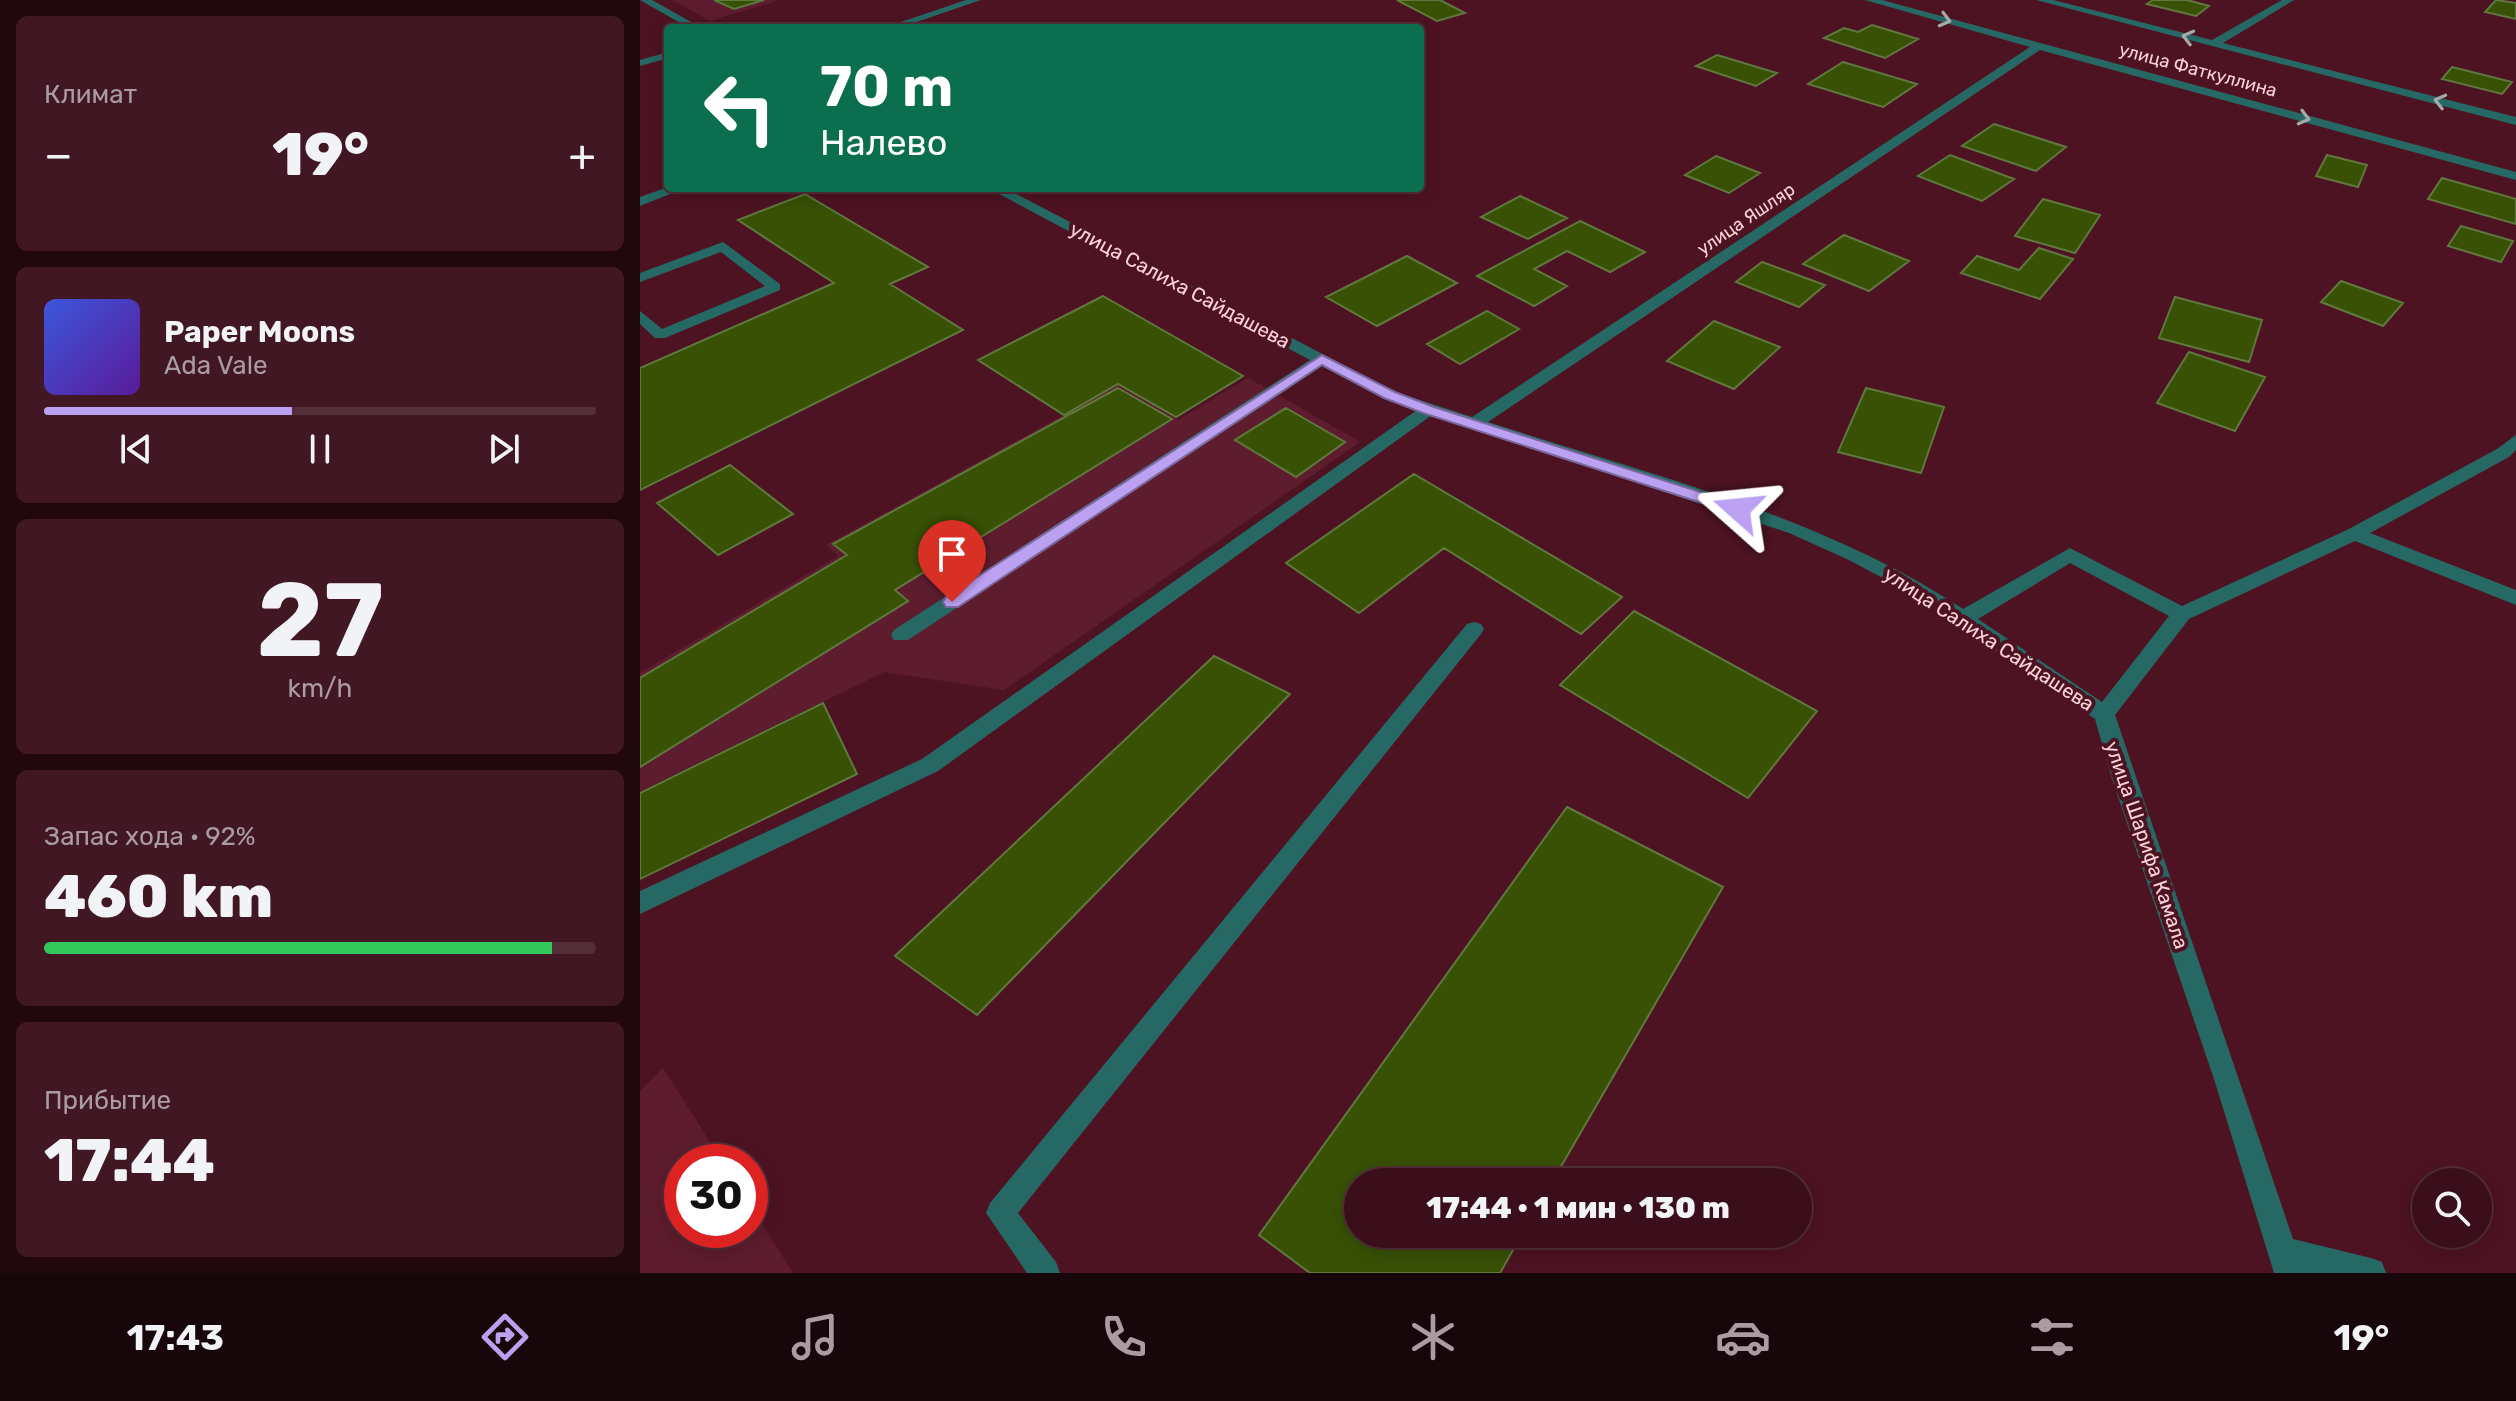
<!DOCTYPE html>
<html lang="ru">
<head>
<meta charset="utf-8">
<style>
	:root { --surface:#3a0e1a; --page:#411723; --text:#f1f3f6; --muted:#ab9ca2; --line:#542e39; --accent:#bca0f2 }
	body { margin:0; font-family:Rubik,sans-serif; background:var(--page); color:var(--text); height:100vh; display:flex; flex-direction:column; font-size:30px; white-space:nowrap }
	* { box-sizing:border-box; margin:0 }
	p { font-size:26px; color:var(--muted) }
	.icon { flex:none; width:44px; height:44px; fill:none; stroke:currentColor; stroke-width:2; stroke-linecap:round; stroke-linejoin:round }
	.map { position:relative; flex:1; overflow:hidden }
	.details { display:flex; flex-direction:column; gap:16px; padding:16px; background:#20080e; width:640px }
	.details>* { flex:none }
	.hud { position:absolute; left:24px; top:24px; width:760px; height:168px; border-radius:8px; box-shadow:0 4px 20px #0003,0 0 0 2px var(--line); background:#0b6e4f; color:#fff; overflow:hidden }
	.fabs { position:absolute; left:1772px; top:1168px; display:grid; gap:16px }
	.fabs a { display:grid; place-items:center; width:80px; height:80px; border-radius:50%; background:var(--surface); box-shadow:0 4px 20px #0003,0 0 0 2px var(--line); font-size:40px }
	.speed { position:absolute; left:24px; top:1144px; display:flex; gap:16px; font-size:40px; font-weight:700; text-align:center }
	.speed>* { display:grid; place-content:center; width:104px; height:104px; border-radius:50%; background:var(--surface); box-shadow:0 4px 20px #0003,0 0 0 2px var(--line); line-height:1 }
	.speed .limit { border:12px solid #d22; background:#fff; color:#111 }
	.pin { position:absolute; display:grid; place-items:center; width:68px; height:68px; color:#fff; margin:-82px -34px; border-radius:50% 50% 50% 0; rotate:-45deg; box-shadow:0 0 8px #0007 }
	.pin .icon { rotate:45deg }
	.me { position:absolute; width:88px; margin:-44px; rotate:288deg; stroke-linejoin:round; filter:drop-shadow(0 0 6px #0008) }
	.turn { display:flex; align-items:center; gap:28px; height:168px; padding:0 24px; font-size:36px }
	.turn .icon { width:104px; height:104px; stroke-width:2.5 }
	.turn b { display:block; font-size:56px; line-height:68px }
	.big { font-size:60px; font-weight:800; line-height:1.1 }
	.details .card { flex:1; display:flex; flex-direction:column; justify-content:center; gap:12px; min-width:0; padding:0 28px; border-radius:12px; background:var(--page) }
	.details .dial { align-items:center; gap:0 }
	.dial b { font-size:104px; line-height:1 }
	.song { display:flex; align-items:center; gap:24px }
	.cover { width:96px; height:96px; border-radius:12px; background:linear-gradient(135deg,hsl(230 70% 55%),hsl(270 70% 35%)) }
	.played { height:8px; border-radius:4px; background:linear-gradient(90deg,var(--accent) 45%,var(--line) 45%) }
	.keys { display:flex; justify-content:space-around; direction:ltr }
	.heat { display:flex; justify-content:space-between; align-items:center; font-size:44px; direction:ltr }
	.charge { height:12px; border-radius:6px; background:linear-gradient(90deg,#34c759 92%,var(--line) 0) }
	.trip { position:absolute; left:704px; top:1168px; width:468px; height:80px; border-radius:40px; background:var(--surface); box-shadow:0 4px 20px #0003,0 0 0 2px var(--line); font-weight:800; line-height:80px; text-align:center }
	.tabs { display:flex; height:128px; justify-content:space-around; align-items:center; background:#17060a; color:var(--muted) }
	.tabs .icon { width:56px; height:56px }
	.tabs .active { color:var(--accent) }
	.tabs b { font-size:36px; color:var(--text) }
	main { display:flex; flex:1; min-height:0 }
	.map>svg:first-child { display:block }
</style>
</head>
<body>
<main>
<section class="details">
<div class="card"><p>Климат</p>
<div class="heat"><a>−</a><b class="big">19°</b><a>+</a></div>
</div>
<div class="card">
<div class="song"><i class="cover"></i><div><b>Paper Moons</b><p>Ada Vale</p></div></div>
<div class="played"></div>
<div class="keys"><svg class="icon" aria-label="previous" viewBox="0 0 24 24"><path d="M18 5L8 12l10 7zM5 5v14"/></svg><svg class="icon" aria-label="pause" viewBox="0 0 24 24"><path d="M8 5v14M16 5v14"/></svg><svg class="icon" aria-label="next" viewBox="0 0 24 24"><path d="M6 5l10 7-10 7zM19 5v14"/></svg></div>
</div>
<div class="card dial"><b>27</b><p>km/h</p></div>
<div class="card"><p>Запас хода · 92%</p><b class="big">460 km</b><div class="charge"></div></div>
<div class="card"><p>Прибытие</p><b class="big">17:44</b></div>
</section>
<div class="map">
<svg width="1876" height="1273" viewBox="0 0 1876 1273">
	<rect width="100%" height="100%" fill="#4e1323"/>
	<path fill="#5e1d2f" d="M32,0h108l-70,21z
		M608,378l112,64 -356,248 -120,-18 -244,119v-118l198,-117 -12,-11 292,-160 60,35z
		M23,1068l60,94h-41v68h68v-25l43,68h-153v-182z"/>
	<path fill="#385105" stroke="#5f783e" stroke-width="2" d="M74,0h50l-30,9z
		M757,0h43l25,13 -28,8z
		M1513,0h34l22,6 -13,10 -49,-12z
		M1856,0l20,3v16l-31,-7z
		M1232,25l46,14 -33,19 -61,-20 20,-10 14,4z
		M1077,55l60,18 -21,13 -60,-20z
		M1203,62l74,22 -34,23 -75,-23z
		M1812,67l60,15 -10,12 -60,-15z
		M1354,124l72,23 -30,24 -74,-25z
		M1310,155l64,24 -32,22 -64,-25z
		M1687,155l40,10 -9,22 -42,-11z
		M1076,156l44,17 -31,20 -44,-18z
		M1802,178l74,21v25l-88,-25z
		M165,194l123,73 -38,17 73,46 -323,160v-122l194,-85 -96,-63z
		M880,196l47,22 -39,21 -47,-22z
		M1403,199l57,16 -25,38 -60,-17z
		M940,221l65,31 -35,20 -43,-21 -33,18 33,17 -33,20 -57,-30z
		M1821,226l52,15 -12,21 -53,-16z
		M1204,235l65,26 -40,30 -66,-27z
		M1399,248l34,11 -33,40 -79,-26 16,-17 42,14z
		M767,256l50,27 -80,43 -51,-29z
		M1122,262l63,23 -26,22 -63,-25z
		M1701,281l62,22 -20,23 -62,-24z
		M463,296l140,80 -67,41 -58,-33 -54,31 -86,-55z
		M1535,297l87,23 -13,42 -90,-24z
		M847,311l32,18 -59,35 -33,-20z
		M1074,321l66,26 -46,42 -67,-28z
		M1549,352l76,25 -30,54 -78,-28z
		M478,388l54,31 -277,171 13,11 -268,166v-89l207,-123 -14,-11z
		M1226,388l78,19 -23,66 -83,-21z
		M646,408l59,34 -49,35 -61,-37z
		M90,465l63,49 -75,41 -61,-52z
		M774,474l208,123 -41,37 -137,-86 -85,65 -73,-50z
		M994,611l183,100 -69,87 -188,-113z
		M574,656l76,38 -313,321 -82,-59z
		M183,703l34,71 -217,105v-86z
		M927,807l156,80 -171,295h-194v52h164l-22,39h-190l-51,-38z"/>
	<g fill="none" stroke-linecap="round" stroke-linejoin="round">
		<path fill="#266964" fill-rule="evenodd" d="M0,0h12l50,28h-13z
			M326,0h15l-82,28h-16z
			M1225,0h17l634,172v8l-476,-130 -552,372c160,52 334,94 475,187l107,-61 112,58 165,-76 150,-81 19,-14v15l-7,7 -139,76 146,57v15l-161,-64 -166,78 -74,96 178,524 78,19 11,4 4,11h-112l-60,-194 -102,-300 -17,-60 -188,-128 -58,-31 -60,-27 -357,-118 -494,356 -298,143v-23l282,-132 495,-349 -34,-12 -61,-32 -414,274h-14l-3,-5 3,-5 416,-270 -322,-172h17l390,204 77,25 558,-370zM1430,563l99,53 -67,86 -124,-83z
			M1396,0h17l159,40 70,-40h12l-71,43 293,74v8z
			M28,52v6l-28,8v-6z
			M28,187l17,1 -45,18v-9z
			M83,242l57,42v6l-115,48h-10l-15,-14v-13l22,18 103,-43 -44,-34 -81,30v-9z
			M834,622l7,2 3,5 -3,5 -463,579 38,49 4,11h-33l-41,-60 4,-10 477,-579z"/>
	</g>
	<defs><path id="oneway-chevron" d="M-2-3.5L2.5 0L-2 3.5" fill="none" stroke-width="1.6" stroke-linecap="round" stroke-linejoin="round" transform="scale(2)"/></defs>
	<g stroke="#a5a9aa">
		<use href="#oneway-chevron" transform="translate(1305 20) rotate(15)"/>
		<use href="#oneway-chevron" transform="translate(1548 37) rotate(-166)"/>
		<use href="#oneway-chevron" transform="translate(1800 101) rotate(-166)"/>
		<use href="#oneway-chevron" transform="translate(1664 118) rotate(15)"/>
	</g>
	<path fill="#bca0f2" stroke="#7a689d" stroke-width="2" d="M682,355l73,37 39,15 310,99 3,3 -9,6 -5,-2 -310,-100 -39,-15 -62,-33 -364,242h-12l-3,-5 3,-5z"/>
	<g text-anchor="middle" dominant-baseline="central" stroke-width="8" stroke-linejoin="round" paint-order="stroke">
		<g font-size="18" fill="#fad3d9" stroke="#4e1323">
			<text transform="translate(1558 70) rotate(15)">улица Фаткуллина</text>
			<text transform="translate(1106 219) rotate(-34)">улица Яшляр</text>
		</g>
		<g font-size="20" fill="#fad3d9" stroke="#4e1323">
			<text transform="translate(540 285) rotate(28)">улица Салиха Сайдашева</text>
			<text transform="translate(1349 639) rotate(33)">улица Салиха Сайдашева</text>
			<text transform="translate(1507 845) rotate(71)">улица Шарифа Камала</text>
		</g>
	</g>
</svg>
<div class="fabs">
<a><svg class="icon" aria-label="search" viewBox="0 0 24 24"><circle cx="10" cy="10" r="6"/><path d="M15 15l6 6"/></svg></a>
</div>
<div class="speed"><div class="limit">30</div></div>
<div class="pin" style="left:312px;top:602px;background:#d93025"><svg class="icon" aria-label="arrive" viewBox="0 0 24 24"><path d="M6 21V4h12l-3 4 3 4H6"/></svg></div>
<svg class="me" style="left:1098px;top:509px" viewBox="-20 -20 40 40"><path d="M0-17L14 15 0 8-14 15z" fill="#bca0f2" stroke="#fff" stroke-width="4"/></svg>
<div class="trip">17:44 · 1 мин · 130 m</div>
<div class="hud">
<div class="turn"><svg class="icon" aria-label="left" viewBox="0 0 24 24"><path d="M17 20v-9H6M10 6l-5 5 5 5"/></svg><div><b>70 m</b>Налево</div></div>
</div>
</div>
</main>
<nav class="tabs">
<b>17:43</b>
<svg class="icon active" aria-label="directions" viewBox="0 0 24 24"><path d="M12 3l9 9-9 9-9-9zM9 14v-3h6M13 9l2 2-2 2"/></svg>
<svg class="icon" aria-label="music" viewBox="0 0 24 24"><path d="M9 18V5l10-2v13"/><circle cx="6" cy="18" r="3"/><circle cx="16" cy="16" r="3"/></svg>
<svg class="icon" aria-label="phone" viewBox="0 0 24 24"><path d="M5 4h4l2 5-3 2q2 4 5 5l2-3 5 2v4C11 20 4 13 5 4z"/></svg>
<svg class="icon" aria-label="climate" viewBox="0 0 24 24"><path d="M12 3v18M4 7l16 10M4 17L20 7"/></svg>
<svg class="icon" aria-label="car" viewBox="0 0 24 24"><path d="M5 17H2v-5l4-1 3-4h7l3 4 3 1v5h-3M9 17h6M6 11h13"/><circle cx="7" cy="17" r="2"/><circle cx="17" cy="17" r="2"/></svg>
<svg class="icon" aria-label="filters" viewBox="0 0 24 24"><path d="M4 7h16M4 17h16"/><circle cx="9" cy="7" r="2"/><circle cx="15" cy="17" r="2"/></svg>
<b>19°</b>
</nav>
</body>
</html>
